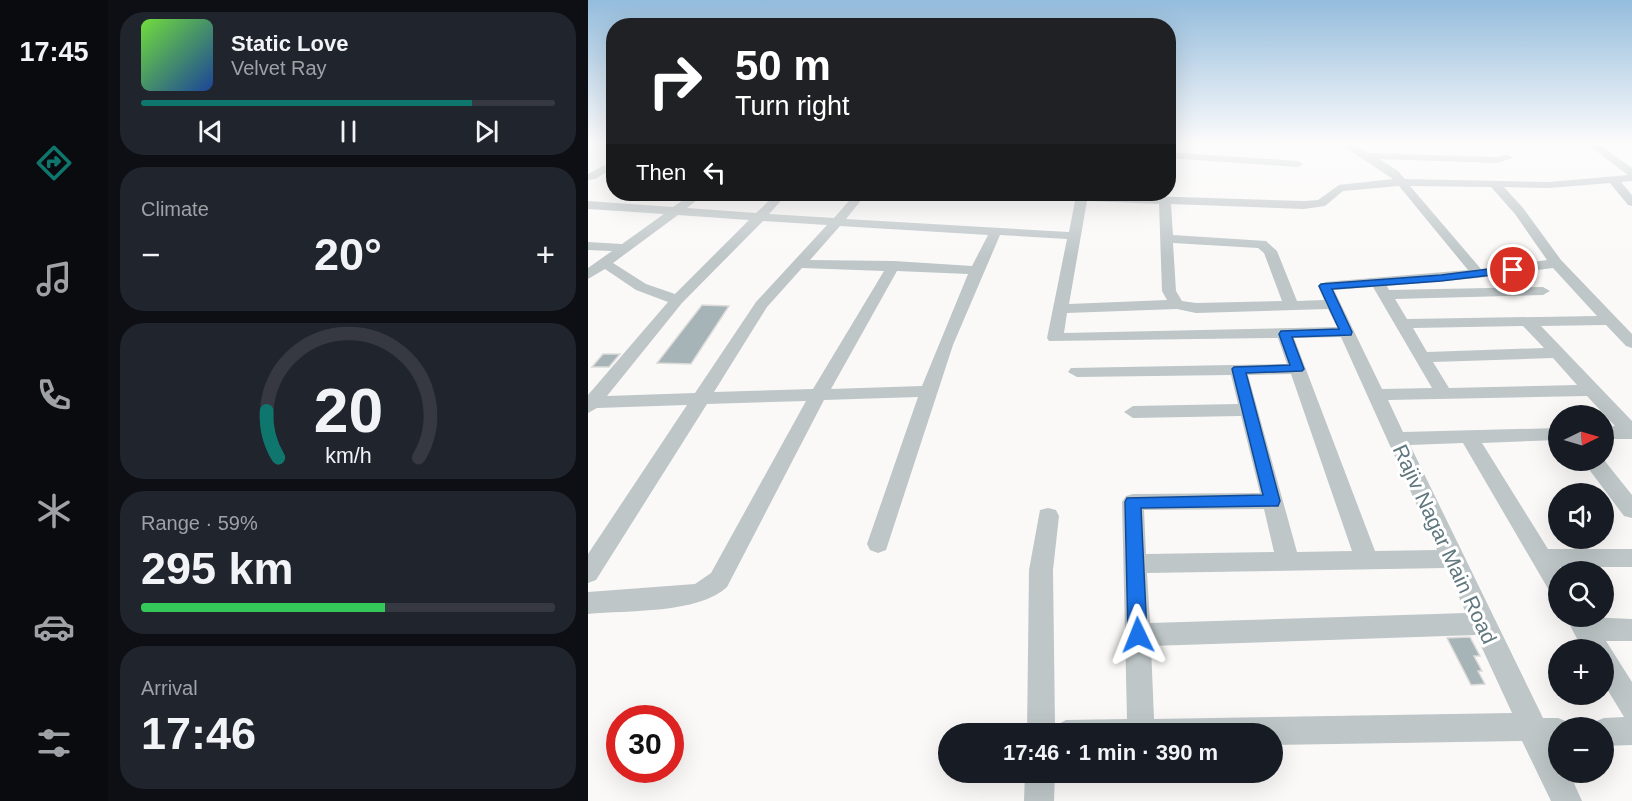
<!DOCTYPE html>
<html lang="en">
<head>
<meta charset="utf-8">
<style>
	:root { --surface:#171b24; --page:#20242c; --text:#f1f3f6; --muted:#9ea1a6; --line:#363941; --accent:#0f766e }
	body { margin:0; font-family:Helvetica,sans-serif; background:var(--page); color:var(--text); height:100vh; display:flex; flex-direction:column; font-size:22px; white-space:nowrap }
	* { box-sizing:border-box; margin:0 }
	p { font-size:20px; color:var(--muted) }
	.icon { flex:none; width:33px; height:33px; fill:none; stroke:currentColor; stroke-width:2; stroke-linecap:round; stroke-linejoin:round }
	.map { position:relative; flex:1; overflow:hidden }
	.panel { display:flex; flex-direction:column; gap:12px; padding:12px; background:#0d0f14; width:480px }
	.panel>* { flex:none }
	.top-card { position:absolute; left:18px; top:18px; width:570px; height:183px; border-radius:24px; box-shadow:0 6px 24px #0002; background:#202124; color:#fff; overflow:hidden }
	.needle { width:39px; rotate:85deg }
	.buttons { position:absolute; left:960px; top:405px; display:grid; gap:12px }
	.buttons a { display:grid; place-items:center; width:66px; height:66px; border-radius:50%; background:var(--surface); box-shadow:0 6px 24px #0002; font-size:30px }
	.speed { position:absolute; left:18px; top:705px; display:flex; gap:12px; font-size:30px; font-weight:700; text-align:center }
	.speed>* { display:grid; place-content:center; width:78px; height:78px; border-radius:50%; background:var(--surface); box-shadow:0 6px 24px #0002; line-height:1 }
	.speed .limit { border:9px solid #d22; background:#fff; color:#111 }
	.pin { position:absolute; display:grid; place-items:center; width:51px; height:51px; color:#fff; margin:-26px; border:3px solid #fff; border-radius:50%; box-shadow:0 2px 6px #0007 }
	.me { position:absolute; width:66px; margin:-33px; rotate:358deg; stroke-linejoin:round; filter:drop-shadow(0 0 4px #0008) }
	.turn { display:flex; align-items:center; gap:21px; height:126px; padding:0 30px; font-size:27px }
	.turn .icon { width:78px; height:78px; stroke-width:2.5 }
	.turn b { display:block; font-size:42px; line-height:51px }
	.then { display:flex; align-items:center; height:57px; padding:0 30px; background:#0003; gap:12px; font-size:22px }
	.big { font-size:45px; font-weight:700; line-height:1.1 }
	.panel .tile { flex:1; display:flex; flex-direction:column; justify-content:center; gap:9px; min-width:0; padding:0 21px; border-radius:24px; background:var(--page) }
	.panel .dial { align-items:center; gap:0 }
	.dial svg { height:156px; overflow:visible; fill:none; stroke:var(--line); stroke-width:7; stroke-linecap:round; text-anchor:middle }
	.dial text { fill:var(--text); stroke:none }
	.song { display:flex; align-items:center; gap:18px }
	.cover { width:72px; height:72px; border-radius:9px; background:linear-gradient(135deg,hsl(100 70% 55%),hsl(220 70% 35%)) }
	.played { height:6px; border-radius:3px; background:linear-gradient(90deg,var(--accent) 80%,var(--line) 80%) }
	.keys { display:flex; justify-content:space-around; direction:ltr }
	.heat { display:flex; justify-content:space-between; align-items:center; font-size:33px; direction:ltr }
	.charge { height:9px; border-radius:4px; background:linear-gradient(90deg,#34c759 59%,var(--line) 0) }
	.trip { position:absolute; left:350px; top:723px; width:345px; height:60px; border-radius:30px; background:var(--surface); box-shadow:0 6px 24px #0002; font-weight:700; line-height:60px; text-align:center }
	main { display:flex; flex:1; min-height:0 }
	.tab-bar { display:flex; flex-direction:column; width:108px; justify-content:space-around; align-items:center; background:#090b0e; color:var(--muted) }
	.tab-bar .icon { width:42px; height:42px }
	.tab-bar .active { color:var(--accent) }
	.tab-bar b { font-size:27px; color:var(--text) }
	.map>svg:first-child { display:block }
</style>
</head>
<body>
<main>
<nav class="tab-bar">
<b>17:45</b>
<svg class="icon active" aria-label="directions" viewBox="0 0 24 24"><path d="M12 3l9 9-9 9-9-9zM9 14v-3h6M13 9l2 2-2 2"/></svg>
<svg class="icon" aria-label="music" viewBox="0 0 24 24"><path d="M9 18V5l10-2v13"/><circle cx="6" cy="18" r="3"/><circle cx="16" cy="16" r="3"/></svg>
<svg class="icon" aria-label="phone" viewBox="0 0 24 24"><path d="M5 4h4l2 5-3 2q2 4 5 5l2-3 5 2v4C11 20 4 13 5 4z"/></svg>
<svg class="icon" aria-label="climate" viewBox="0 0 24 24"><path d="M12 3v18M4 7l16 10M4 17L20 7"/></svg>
<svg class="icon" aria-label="car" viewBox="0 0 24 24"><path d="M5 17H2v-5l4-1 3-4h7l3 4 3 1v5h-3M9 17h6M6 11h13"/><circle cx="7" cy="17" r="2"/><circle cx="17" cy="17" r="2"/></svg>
<svg class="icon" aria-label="filters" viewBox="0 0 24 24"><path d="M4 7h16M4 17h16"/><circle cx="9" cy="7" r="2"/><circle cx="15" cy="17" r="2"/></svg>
</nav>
<section class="panel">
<div class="tile">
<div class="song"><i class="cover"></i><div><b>Static Love</b><p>Velvet Ray</p></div></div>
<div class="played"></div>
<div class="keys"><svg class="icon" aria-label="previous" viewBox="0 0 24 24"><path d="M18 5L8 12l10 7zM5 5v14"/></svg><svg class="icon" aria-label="pause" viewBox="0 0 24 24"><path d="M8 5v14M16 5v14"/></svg><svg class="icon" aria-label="next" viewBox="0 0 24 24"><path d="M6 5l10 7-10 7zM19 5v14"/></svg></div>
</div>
<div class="tile"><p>Climate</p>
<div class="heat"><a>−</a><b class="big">20°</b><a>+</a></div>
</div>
<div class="tile dial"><svg viewBox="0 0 100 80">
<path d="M14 69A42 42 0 1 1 86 69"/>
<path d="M14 69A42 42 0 0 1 8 45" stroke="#0f766e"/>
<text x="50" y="56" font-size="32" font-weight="700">20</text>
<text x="50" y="72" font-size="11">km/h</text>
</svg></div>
<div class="tile"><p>Range · 59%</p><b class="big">295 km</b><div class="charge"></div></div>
<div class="tile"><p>Arrival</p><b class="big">17:46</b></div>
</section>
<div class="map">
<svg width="1044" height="801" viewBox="0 0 1044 801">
	<rect width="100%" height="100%" fill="#faf9f8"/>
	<path fill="#a7b4b7" stroke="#dcdbda" stroke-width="1.5" d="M114,305l27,1 -38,58 -34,-1z
		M15,354h17l-11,13h-17z
		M882,637l10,19h-6l8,15h-4l7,13 -14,1 -24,-47z"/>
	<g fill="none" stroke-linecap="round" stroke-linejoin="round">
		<path fill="#bec6c8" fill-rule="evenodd" d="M754,145h12l14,8 129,4 11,-2 5,3 -16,5 -118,-4 19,12 7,8 144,3 79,-7 -40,-30h12l32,23v13l-11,1 11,13v11l-4,-1 -18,-22 -61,5 -45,-1 19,21 38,52 71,74v14l-6,-2 -20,-21 -65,1 91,95v18h-28v-12l11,-1 -28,-30 -199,4 15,32 155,-4v12l-76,3 66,106h84v18h-72l2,5h-4v23l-8,-3 -87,-149 -53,2 133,273h15l10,4 2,6h-12v18h-2l2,26h11l13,29h-31l-29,-60 -250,4v-11h-245l2,-164 11,-60 8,-2 8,2 3,6 -6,54 2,156 11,-6 61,-1 -5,-217 4,-6 7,-2 127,-1 -19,-77 -108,2 -9,-6 9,-6 105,-2 -7,-29 -154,2 -9,-5 3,-4 216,-4 -9,-26 -229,3 -2,-3 20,-99 -67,-4 -47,110 -67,205 -8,3 -8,-3 -3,-6 51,-147 -94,3 -97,187c-29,27 -99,23 -139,27v-22l107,-8 16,-11 95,-172 -99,3 -111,176 -8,3v-29l99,-149 -90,3 -9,5v-18l80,-93 -32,-12 -31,-21 -17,10v-11l24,-17 -24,-1v-8l34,2 42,-30 -76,-5v-8l85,6 19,-13h12l-17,14 69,5 20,-19h11l-18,20 65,4 21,-24h11l-20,25 223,13 6,-31 -105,-4 -6,-3h123l217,7 14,-1 21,-15 54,-6zM811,186l69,84 -143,12 -7,4 6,14 -27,1 -20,-50 -11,-10 -93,-6 -2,-31 133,5 21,-3 18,-15zM822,186l81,1 24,27 32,46 -66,9zM499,201l72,3 3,87 5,9 -98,4zM90,215l71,5 -74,74 -29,-10 -33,-21zM175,221l64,4 -71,77 -61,91 -88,3 75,-93zM252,226l148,9 -16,31 -78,-5 -84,-1zM585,243l85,5 6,5 18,48 -86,2 -14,-2 -6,-10zM214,268l82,3 -71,118 -99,3 53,-85zM965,268l44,48 -190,3 -12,-20 148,-4 7,-4 -7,-4 -154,3 -2,-4 91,-8zM309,271l71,3 -46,112 -91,3zM785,287l59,101 -50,1 -48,-99zM589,309l19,4 132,-4 9,18 -273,6 3,-20zM935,326l21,22 -117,4 -14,-24zM753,337l96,213 -62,1 -81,-213zM965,358l24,27 -128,3 -16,-26zM703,374l61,177 -55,1 -49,-177zM676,509l10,43 -128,2 -2,-44zM858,568l20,45 -316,10 -3,-50zM888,635l36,78 -358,6 -3,-73z
			M580,152l130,9 5,3 -5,3 -130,-9z
			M26,160v8l-19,11 -7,1v-6z
			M994,460h22l28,35v23l-8,-2z
			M977,616l67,3v22h-26l26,41v63l-28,1v-18h-12l2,-6 10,-4 20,-1 -20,-33v-34h-21z
			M437,772h30l-1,29h-30z"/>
	</g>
	<linearGradient id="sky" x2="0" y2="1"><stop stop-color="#94bcdc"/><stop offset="0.56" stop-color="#fdfcfc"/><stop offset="1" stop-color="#fdfcfc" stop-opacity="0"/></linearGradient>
	<rect width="1044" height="257" fill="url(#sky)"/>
	<path fill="#1a73e8" stroke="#114b97" stroke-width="1.5" d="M925,266l4,1v5l-76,9 -109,8 20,43 -1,3 -59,2 12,32 -2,2 -56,2 34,128 -2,5 -137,2 6,127 -2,6 -7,2 -7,-2 -3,-6 -3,-133 2,-4 136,-3 -31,-126 2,-2 56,-2 -11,-31 2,-3 58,-2 -20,-43 2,-2 120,-9z"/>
	<g text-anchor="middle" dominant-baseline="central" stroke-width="6" stroke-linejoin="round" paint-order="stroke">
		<g font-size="21" fill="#5f777d" stroke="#fff">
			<text transform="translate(857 544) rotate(65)">Rajiv Nagar Main Road</text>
		</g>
	</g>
</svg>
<div class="buttons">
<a><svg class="needle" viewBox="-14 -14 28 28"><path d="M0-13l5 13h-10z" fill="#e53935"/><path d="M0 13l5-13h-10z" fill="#9ea1a6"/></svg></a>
<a><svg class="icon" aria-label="sound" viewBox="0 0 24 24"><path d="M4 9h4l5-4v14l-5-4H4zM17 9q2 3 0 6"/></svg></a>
<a><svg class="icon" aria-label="search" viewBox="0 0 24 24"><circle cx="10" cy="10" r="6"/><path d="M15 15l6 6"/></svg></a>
<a>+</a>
<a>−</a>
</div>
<div class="speed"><div class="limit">30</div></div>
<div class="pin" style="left:925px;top:270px;background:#d93025"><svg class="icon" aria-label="arrive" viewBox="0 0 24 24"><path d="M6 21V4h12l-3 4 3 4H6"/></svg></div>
<svg class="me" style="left:550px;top:635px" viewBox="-20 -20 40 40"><path d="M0-17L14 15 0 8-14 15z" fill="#1a73e8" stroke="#fff" stroke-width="4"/></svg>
<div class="trip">17:46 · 1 min · 390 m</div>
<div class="top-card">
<div class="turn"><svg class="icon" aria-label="right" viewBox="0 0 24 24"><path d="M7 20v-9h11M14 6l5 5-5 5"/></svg><div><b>50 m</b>Turn right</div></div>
<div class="then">Then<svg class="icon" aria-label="left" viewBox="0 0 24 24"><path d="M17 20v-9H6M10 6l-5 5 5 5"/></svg></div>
</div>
</div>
</main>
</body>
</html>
